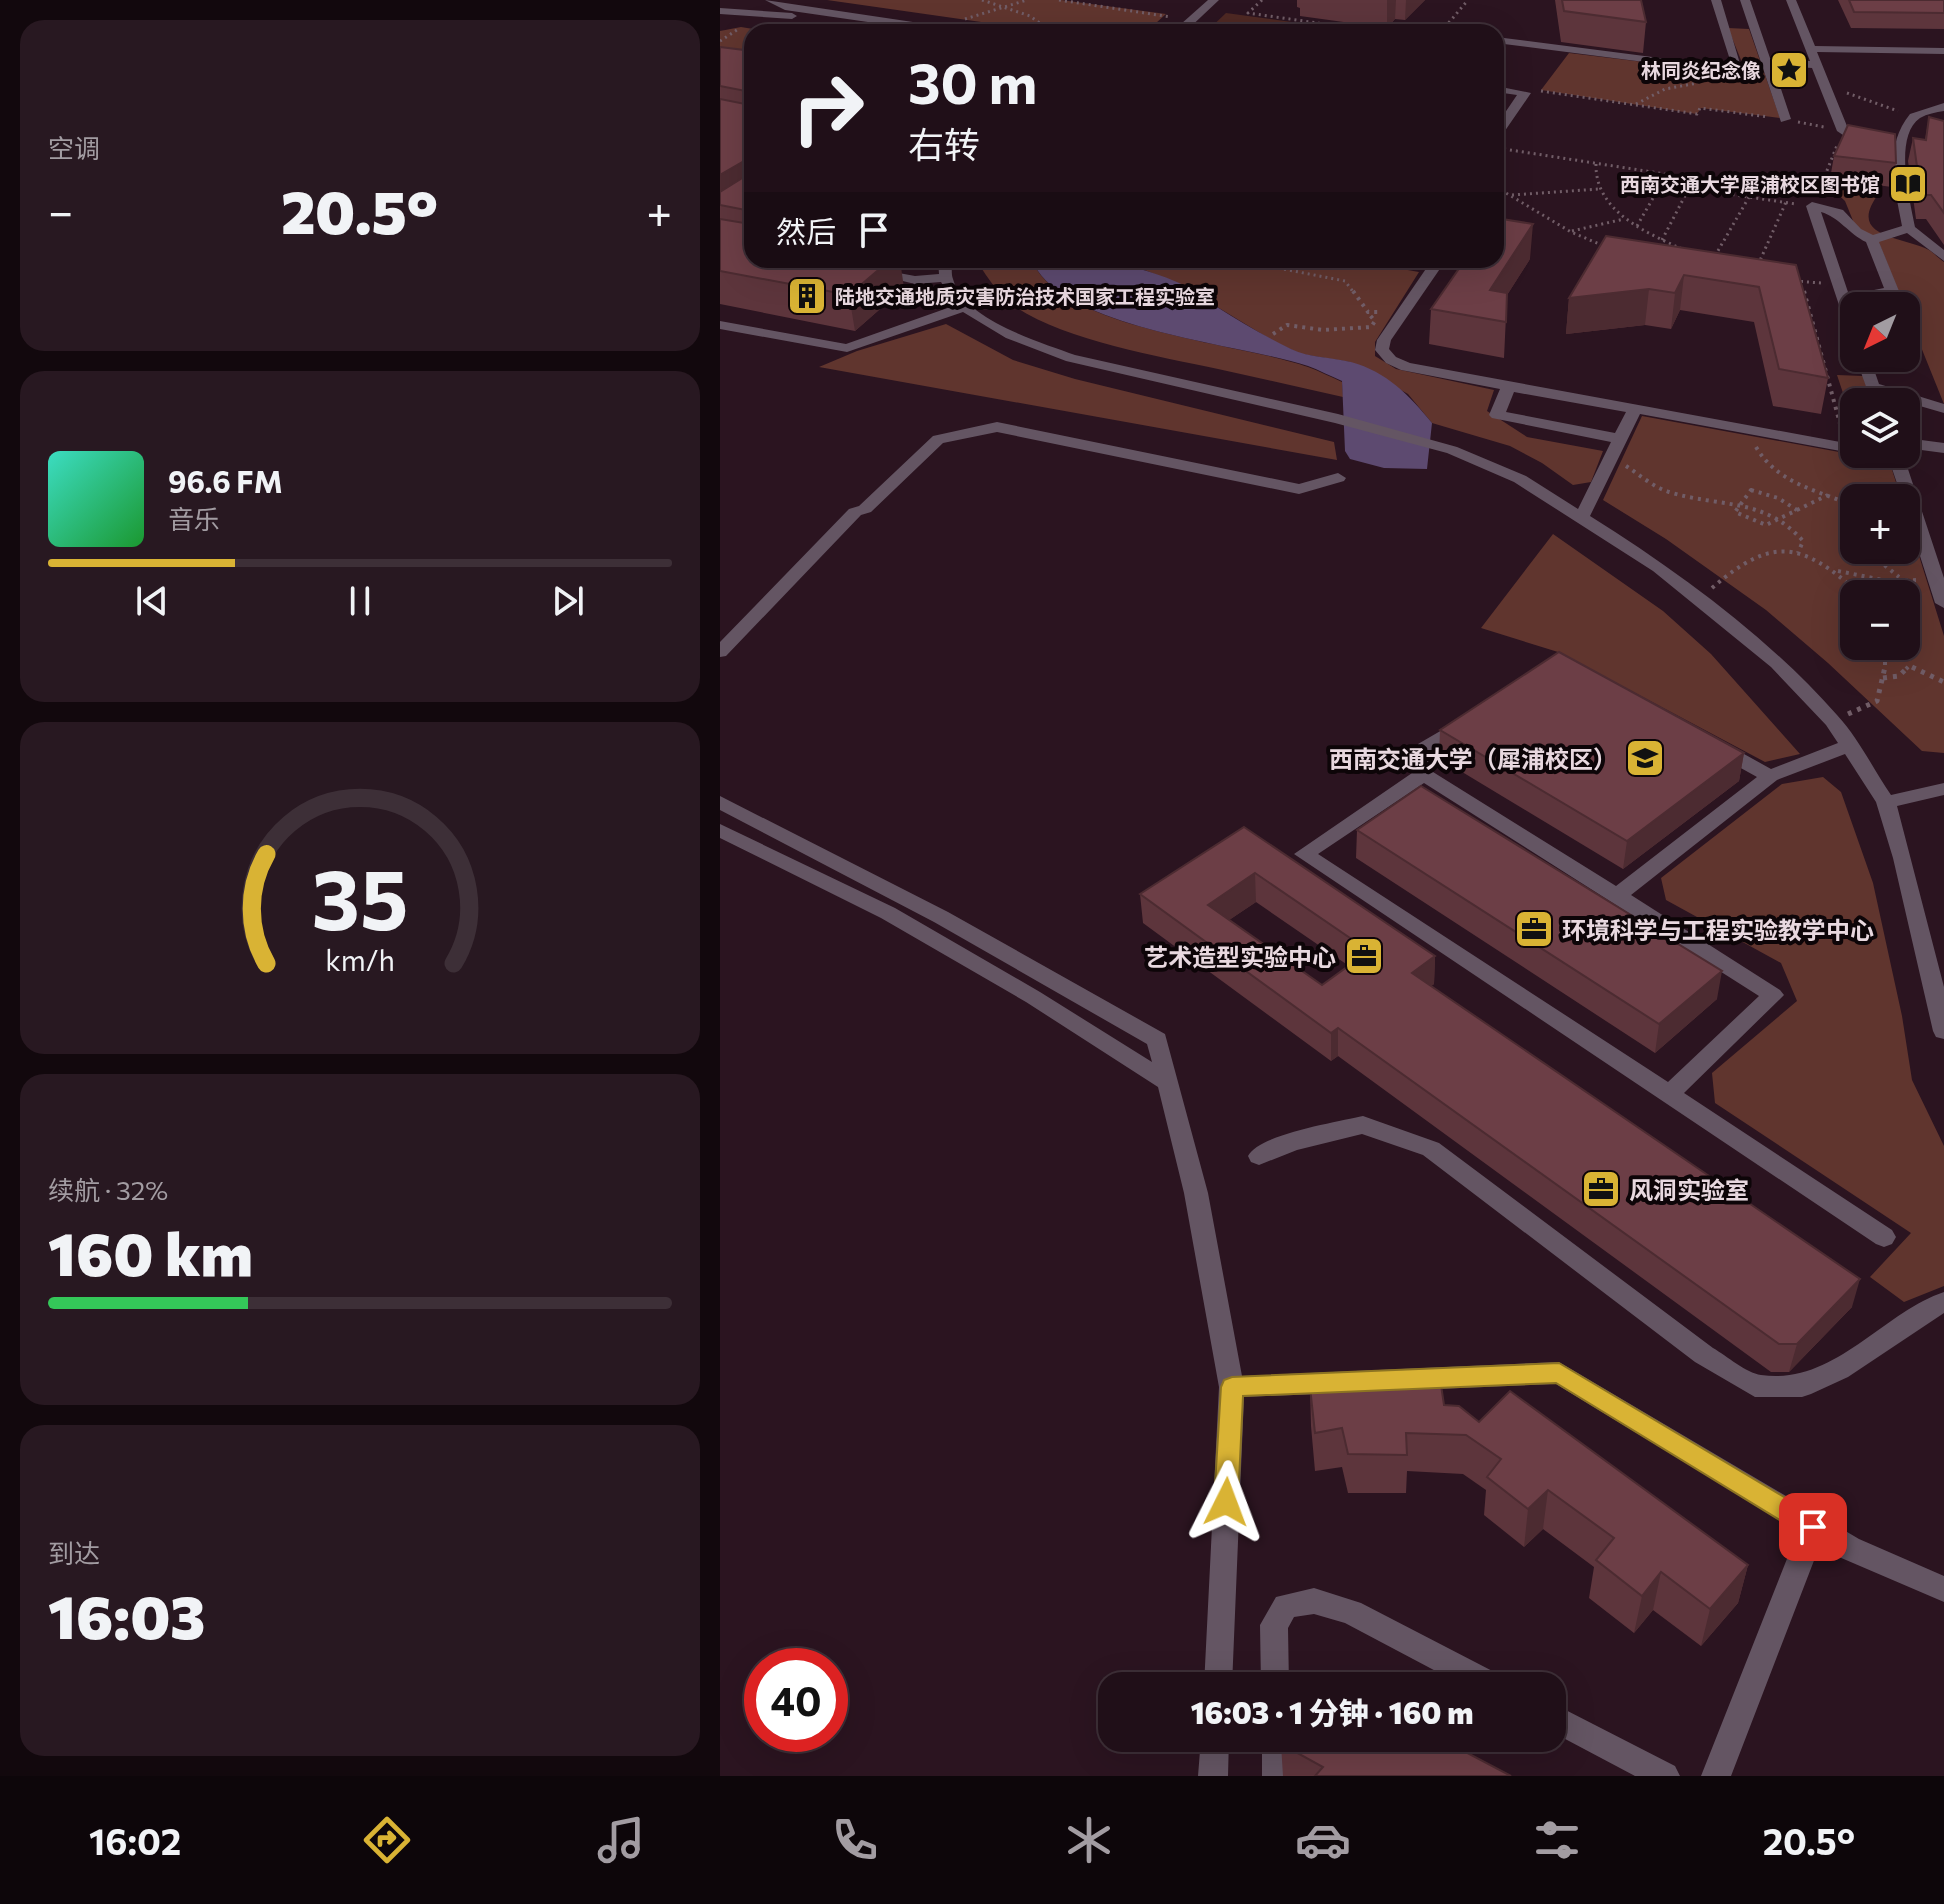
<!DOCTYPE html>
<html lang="zh">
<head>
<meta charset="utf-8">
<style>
	:root { --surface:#200f18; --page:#281821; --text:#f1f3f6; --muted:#a29ca2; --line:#3d2f37; --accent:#d9b334 }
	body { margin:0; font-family:Commissioner,"Noto Sans SC",sans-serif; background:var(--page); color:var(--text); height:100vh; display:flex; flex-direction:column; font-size:30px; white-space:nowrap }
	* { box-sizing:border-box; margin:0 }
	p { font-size:26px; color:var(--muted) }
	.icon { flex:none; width:44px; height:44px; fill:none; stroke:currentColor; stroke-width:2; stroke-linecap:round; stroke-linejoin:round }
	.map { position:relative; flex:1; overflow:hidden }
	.sheet { display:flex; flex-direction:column; gap:20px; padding:20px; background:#12080d; width:720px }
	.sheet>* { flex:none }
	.guide { position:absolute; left:24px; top:24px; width:760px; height:244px; border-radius:24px; box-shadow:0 8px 32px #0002,0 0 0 2px var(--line); background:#200f18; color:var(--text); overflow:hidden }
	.needle { width:52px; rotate:223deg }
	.buttons { position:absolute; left:1120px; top:292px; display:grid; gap:16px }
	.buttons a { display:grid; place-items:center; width:80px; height:80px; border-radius:16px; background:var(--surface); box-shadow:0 8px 32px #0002,0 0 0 2px var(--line); font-size:40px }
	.speed { position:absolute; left:24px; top:1648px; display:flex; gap:16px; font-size:40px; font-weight:700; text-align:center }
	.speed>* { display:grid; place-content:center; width:104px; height:104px; border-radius:50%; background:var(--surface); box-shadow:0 8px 32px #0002,0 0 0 2px var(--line); line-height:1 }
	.speed .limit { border:12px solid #d22; background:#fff; color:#111 }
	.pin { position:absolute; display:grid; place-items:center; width:68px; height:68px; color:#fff; margin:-34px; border-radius:16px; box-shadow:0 4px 12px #0006 }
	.me { position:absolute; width:88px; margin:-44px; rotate:3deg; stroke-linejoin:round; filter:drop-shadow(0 0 6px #0008) }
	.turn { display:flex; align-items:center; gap:28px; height:168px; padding:0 32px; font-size:36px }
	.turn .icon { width:104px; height:104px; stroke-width:2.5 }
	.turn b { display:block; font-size:56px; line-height:68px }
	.then { display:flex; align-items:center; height:76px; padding:0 32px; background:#0003; gap:16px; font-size:30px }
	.big { font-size:60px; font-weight:800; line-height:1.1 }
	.sheet .card { flex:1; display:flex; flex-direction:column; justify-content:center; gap:12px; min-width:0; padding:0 28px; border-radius:24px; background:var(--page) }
	.sheet .dial { align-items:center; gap:0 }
	.dial svg { height:208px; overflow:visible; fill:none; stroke:var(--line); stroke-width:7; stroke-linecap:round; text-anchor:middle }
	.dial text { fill:var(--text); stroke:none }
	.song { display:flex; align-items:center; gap:24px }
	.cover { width:96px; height:96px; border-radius:12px; background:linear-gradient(135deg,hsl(170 70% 55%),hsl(130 70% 35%)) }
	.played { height:8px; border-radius:4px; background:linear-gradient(90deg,var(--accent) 30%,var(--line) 30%) }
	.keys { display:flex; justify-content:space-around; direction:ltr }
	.heat { display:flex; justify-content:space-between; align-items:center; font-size:44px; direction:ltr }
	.charge { height:12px; border-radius:6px; background:linear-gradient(90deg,#34c759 32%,var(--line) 0) }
	.trip { position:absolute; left:378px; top:1672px; width:468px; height:80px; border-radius:24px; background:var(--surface); box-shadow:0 8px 32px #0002,0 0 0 2px var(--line); font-weight:800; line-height:80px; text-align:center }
	.menu { display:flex; height:128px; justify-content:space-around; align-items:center; background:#0d060a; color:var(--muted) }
	.menu .icon { width:56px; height:56px }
	.menu .on { color:var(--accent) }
	.menu b { font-size:36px; color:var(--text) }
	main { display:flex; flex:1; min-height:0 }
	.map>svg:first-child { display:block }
</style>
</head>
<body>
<main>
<section class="sheet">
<div class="card"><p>空调</p>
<div class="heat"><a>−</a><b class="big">20.5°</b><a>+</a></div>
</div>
<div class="card">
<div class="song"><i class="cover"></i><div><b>96.6 FM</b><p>音乐</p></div></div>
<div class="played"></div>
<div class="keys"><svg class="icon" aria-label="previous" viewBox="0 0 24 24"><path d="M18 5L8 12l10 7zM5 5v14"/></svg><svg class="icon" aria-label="pause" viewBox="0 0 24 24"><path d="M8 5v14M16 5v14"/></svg><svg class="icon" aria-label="next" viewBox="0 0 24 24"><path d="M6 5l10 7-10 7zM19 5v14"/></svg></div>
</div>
<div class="card dial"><svg viewBox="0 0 100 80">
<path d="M14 69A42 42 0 1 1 86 69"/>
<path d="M14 69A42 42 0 0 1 14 27" stroke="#d9b334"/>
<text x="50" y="56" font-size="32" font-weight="700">35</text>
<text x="50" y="72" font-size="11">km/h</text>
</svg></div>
<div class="card"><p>续航 · 32%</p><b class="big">160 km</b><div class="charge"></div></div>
<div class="card"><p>到达</p><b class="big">16:03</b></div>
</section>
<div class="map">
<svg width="1224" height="1776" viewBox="0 0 1224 1776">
	<rect width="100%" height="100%" fill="#2b1420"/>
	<path fill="#4e2823" d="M506,13l139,19h-159z"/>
	<path fill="#60352e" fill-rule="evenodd" d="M107,0h234l105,14 -10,9c-39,-5 -67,9 -105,9z
		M21,27l30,5h-19v34l-32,-5v-30z
		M1008,28l21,1 31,89 -79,-10 -4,6 -156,-24 28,-37 149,18 25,-6z
		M1107,184l53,8c-36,46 22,44 49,58 5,3 10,9 15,12v142l-67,-166 -21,-10 -11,-27z
		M264,260h48c27,70 210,83 276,107 11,4 23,10 34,15l1,15c-42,-9 -83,-19 -125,-28 -61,-13 -152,-28 -204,-63 -13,-10 -23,-23 -32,-37z
		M381,260h250l68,12 -44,70v14l21,13 98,21 -7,21 40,26 76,14 -12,31 -18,3 -31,-22 -32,-17 -78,-23 -24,-29 -58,-32 -49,-8 -26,-12 -61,-37 -13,-12 -66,-27z
		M226,324l67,36 62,19 259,63 3,18 -518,-93 38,-16z
		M1117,375l26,1 8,26h-17v24z
		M922,416l208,38h37l14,44h-47v52h52v-36l38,122v117l-22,-2 -94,-88 -62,-53 -100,-71 -63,-39zM1134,594h52v52h-52z
		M833,534l110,77 48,43 89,100 -35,8 -207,-110 -77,-24z
		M1103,777l18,15 32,91 29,133 10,64 32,66v140l-40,16 -34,-25 41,-44 -196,-130 -3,-30 85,-72 -16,-38 -115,-63 -5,-22 121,-94z"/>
	<path fill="#5d4a70" d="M312,260c66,0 106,1 166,32 7,4 12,10 19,15 24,15 49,30 74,42 19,9 40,8 60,13 36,10 58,33 81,61l-5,46 -43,-1 -34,-9 -5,-8 -3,-70c-12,-5 -23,-11 -34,-15 -66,-22 -249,-37 -276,-106z"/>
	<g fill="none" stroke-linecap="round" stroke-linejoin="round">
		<path stroke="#715d67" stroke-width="3" stroke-dasharray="2 4" stroke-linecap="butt" d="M262,0l48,16 22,16
			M339,0l112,17
			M542,0l-14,13 132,19
			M245,19l62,-19
			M721,32l27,-32
			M0,41l20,-13
			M821,91l156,23 3,-6 69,9
			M1127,93l51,18
			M916,104l29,-15 33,-6
			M1078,122l26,5
			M784,149l161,25 -4,10 135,20
			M876,164c-1,47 49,68 86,85
			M776,187l75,45 33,14
			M1098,193l20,-50
			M792,195l87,-6
			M917,226l24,-42
			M852,231l52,-12
			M942,240l27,-52
			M995,256l34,-59
			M517,260l108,21 9,12
			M1038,265l28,-63
			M1075,281l26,2
			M1080,291l5,2"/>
		<path stroke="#715d67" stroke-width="4" stroke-dasharray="3 5" stroke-linecap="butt" d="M633,291l15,21h14
			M1084,291l38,140
			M553,334l14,-9 36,5 48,-3 4,-6 -7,-8
			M1036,447c22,37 61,43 98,59
			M906,466c14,9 27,21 43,26 52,16 95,5 134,49l-5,12
			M1031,490l27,8 19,12 -31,15 -31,-13z
			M1077,510l31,-15
			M1146,550l33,27
			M1118,571l45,9
			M992,588c61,-53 90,-46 148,6
			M1141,594l19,-13 38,-1
			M1165,646v23
			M1180,646l9,8v12
			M1186,669l3,-3 8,3"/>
		<path stroke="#715d67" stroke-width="5" stroke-dasharray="4 6" stroke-linecap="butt" d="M1192,667l32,15
			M1163,678l16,-2 9,-9
			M1128,714l29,-13 8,-34"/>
		<path fill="#645563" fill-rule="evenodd" d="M45,0l195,29 6,3h-29l-152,-22z
			M488,0h11l-34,32h-13z
			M991,0h10l20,67 -19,5 -226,-29v-6l226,29 9,-3z
			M1020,0h10l20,58 40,3 -24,-61h10l19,46 129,2v6l-127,-2 32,79 -6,4 -6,-4 -25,-63 -39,-3 18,54 -10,3z
			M0,8l72,5 5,3 -5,3 -72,-5z
			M776,86l35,7 -31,45 -4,1v-13l21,-31 -21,-3z
			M1224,103v8c-8,1 -17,3 -24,7 -27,19 -10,82 -5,109l29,23v11l-37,-28 -28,9 20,49 -48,12 3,33 -5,-1 -43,-129 6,-4 31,8 18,19 12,6 29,-9c-7,-38 -19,-79 8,-112zM1101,212c18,5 28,22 45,30l18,46 -35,7z
			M218,260h14c0,6 -1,14 1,19 11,41 87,63 122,76l263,59 119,33 69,29 52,33 33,-67 -119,-24 -3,-3 11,-26 -99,-19 -15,-7 -11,-13 2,-10 55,-80h14l-55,80 -2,9 7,8 14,6 441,81 3,3 -8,5 -206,-38 -50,102c89,56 177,120 247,199 22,24 35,52 54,80l53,-12v12l-47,11 47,181v52l-8,-2 -3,-6 -40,-173 -17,-56 -31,-48 -68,26 -146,115 149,95 4,5 -100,98 208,137 4,7 -4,7 -8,3 -8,-3 -582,-390 121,-83 3,-27 43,-25 9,6 -36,25 -1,22 183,114 141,-109 -45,-25 -2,-4 2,-4h14l45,25 67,-26 -12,-18 -55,-58 -118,-96 -139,-89 -67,-29 -112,-30 -269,-62 -60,-23 -43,-26 -116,40 -127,-23v-8l126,23 110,-39 -15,-23 -26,2 -45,-11 7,-4 38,7 24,-2zM794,392l112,20 -11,21 -109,-21zM704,783l335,213 -91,86 -350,-228z
			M1136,358h14l9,26 65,20v9l-62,-18 -1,6h-10z
			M277,422l302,62 39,-11 8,5 -2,3 -45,13 -302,-62 -54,11 -72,69 -10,3 -135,141 -6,1v-15l129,-133 10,-3 74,-70z
			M1186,438l38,5v10l-38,-5z
			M1167,454h16l41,124v30l-9,-5 -29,-91v-14h-4z
			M0,796l228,116 217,122 43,159 34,183 317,-14 300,177 85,37v26l-105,-45 -19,-12 -89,231h-30l97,-245 -242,-147 -312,13 -12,289h-28l15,-299 -35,-194 -26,-106 -132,-85 -145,-84 -161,-80v-14l175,84 145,84 112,70 -5,-18 -213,-122 -214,-112z
			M643,1116l76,27 274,205c14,8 33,25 48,27 72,11 121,-62 183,-83v21l-96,64 -37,17 -9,3h-47l-60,-35 -272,-207 -61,-21 -65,16 -38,15 -8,-3 -3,-6c11,-22 90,-34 115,-40z
			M594,1588l47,15 141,73 4,10h-42l-119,-63 -31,-9 -20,3 -6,11 1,58h-28l-1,-61 16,-28z
			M832,1703l123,63 5,10h-45l-83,-44z
			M481,1738h28l-1,38h-30z
			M542,1738h28l2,38h-30z"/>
	</g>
	<path fill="#5d353c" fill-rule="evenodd" d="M577,0h128l-20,20 -10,-1 -8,9 -87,-12v-8l-3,-1z
		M835,0h86l5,22 -3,31 -82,-11z
		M1118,0h106v29l-93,-1z
		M0,47l32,4v209l152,28 -49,43 -135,-27z
		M1209,117l15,4v124l-18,-26h-10l-8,-58 5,-23 12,2z
		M1114,156l62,7 -4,24 -62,-8z
		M886,236l190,29 32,113 -7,36 -48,-8 -19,-84 -74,-12 -9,19 -26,-4 -79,9 3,-36z
		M810,259l-23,36 -3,63 -75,-14 2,-35z
		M720,730l304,23 -5,28 -116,88 -184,-111z
		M524,827l191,129 -1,28 -3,2 421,321 -63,65h-18l-433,-316 -7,5 -188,-138 -3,-29zM536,902l93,64 -27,19 -93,-65z
		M637,830l360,169 -62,54 -299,-195z
		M590,1387l134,18 35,17 269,143 -10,38 -37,43 -48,-36 -19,23 -45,-35 5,-31 -51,-38 -19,18 -40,-32 2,-25 -23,-16 -56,-3 -1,22h-58l-6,-26 -27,4 -4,-45z
		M561,1744l230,32h-228z"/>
	<path fill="#4c2b31" d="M667,0h9l-1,19 -8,9z
		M686,0h19l-20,20z
		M26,160l6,31 -32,14v-30z
		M813,224l-3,35 -38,60 -2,-29z
		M170,260h10l4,28 -49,43 -6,-36z
		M964,275l-4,35 -9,19 4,-36z
		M929,289l-4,36 -79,9 3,-36z
		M1024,753l-5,28 -116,88 4,-28z
		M535,873l1,29 -46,31 -2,-28z
		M715,956l-1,28 -23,18 1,-29z
		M1002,971l-5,28 -62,54 4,-29z
		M618,1028v28l-7,5v-28z
		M1140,1279l-8,28 -63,65 8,-28z
		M828,1490l-5,39 -19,18 4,-38z
		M1028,1565l-10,38 -37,43 9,-37z
		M941,1572l-8,38 -19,23 8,-37z"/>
	<path fill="#6c3e46" stroke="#4c2b31" stroke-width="2" fill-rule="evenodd" d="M842,0h79l5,22 -82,-11z
		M1129,0h95v13l-90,-1z
		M0,47l32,4v173l-2,2h2v34h138l-41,35 -129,-24v-52l24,4 4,-2 -2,-11 -26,-5v-13l27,-17 -1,-15 -26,15v-76l25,5 4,-2 -3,-11 -26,-5z
		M1209,117l15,4v92l-13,-18h-10l-8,-57 13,2z
		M1128,125l47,9 1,29 -62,-7z
		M776,218l37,6 -43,66 17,3 -1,29 -75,-13 34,-49h31z
		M886,236l190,29 32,113 -49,-9 -20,-82 -75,-12 -9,18 -26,-4 -80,9z
		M839,652l185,101 -117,88 -187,-111z
		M701,786l301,185 -63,53 -302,-194z
		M524,827l191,129 -23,17 448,306 -63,65h-18l-441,-316 -7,5 -191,-139zM535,873l114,78 -47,34 -114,-80z
		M721,1385l3,20 15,1 20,16 31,-31 238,174 -38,44 -49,-37 -19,24 -46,-36 18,-22 -66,-48 -20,19 -41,-32 14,-18 -35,-24 -60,-2 1,22 -59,-1 -6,-26 -27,5 -5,-46z
		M595,1672l26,14h-34z
		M573,1738h146l72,38h-196l8,-9 -42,-23 12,-1z"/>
	<path fill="#d9b334" stroke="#8d7422" stroke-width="2" d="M839,1363l262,156 4,8 -4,8 -8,3 -9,-3 -248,-152 -313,13 -5,106 -3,7 -9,4 -8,-4 -4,-7 7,-115 3,-7 8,-3z"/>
	<defs>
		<g id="sight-square" transform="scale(2)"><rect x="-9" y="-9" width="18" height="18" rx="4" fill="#d9b334" stroke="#0d0508"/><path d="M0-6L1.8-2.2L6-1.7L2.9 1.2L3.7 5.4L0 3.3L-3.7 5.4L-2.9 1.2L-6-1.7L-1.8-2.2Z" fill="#111"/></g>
		<g id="library-square" transform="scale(2)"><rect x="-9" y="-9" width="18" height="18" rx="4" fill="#d9b334" stroke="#0d0508"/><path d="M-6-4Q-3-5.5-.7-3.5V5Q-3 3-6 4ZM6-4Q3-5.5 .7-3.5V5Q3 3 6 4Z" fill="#111"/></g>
		<g id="building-square" transform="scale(2)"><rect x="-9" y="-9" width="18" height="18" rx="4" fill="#d9b334" stroke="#0d0508"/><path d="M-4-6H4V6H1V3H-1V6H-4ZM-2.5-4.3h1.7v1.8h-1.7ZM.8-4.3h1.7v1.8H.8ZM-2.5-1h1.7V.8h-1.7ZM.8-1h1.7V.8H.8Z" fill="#111"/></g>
		<g id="university-square" transform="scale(2)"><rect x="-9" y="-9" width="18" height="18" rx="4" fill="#d9b334" stroke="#0d0508"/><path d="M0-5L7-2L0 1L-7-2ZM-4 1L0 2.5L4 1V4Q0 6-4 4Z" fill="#111"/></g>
		<g id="office-square" transform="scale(2)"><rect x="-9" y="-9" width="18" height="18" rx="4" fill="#d9b334" stroke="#0d0508"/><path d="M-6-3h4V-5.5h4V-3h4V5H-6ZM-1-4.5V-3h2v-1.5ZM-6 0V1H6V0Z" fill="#111"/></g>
	</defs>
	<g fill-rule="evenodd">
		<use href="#sight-square" x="1069" y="70"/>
		<use href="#library-square" x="1188" y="184"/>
		<use href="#building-square" x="87" y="296"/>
		<use href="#university-square" x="925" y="758"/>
		<use href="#office-square" x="814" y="929"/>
		<use href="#office-square" x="644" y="956"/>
		<use href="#office-square" x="881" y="1189"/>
	</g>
	<g text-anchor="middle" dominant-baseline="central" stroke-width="8" stroke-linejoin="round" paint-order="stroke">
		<g font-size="20" font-weight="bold" fill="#e8d8df" stroke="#0d0508" text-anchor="end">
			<text x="1041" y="70">林同炎纪念像</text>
			<text x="1160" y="184">西南交通大学犀浦校区图书馆</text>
			<text x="115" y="296" text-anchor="start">陆地交通地质灾害防治技术国家工程实验室</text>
		</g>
		<g font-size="24" font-weight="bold" fill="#e8d8df" stroke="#0d0508" text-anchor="end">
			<text x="897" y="758">西南交通大学（犀浦校区）</text>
			<text x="842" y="929" text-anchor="start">环境科学与工程实验教学中心</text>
			<text x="616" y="956">艺术造型实验中心</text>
			<text x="909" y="1189" text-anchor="start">风洞实验室</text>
		</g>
	</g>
</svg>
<div class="buttons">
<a><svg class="needle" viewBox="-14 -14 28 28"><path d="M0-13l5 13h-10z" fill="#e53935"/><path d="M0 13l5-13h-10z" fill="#a29ca2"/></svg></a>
<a><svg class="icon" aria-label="layers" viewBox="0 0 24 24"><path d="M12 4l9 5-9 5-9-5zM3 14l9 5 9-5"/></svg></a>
<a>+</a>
<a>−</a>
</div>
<div class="speed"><div class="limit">40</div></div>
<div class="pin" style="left:1093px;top:1527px;background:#d93025"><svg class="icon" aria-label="arrive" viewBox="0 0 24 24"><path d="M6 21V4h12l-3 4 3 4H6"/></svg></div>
<svg class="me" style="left:506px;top:1502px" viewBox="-20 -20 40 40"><path d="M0-17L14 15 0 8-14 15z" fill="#d9b334" stroke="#fff" stroke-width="4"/></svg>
<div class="trip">16:03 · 1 分钟 · 160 m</div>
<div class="guide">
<div class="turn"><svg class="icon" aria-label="right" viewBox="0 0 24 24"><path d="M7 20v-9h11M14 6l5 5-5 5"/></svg><div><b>30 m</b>右转</div></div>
<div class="then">然后<svg class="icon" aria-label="arrive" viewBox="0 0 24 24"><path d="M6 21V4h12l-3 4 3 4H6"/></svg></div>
</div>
</div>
</main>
<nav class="menu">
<b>16:02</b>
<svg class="icon on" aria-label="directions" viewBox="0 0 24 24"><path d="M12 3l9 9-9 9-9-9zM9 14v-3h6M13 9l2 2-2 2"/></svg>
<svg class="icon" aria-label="music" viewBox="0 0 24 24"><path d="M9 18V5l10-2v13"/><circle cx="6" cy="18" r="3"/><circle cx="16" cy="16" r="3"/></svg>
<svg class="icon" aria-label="phone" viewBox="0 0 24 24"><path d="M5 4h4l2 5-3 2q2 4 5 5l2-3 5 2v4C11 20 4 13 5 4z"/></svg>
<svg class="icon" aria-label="climate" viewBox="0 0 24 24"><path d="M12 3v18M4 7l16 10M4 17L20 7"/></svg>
<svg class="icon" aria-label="car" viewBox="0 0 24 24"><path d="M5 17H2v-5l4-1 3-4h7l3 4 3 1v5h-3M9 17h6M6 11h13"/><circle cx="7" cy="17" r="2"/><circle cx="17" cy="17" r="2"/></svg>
<svg class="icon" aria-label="filters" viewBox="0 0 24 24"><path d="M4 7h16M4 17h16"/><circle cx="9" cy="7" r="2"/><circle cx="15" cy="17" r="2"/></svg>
<b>20.5°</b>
</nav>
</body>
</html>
